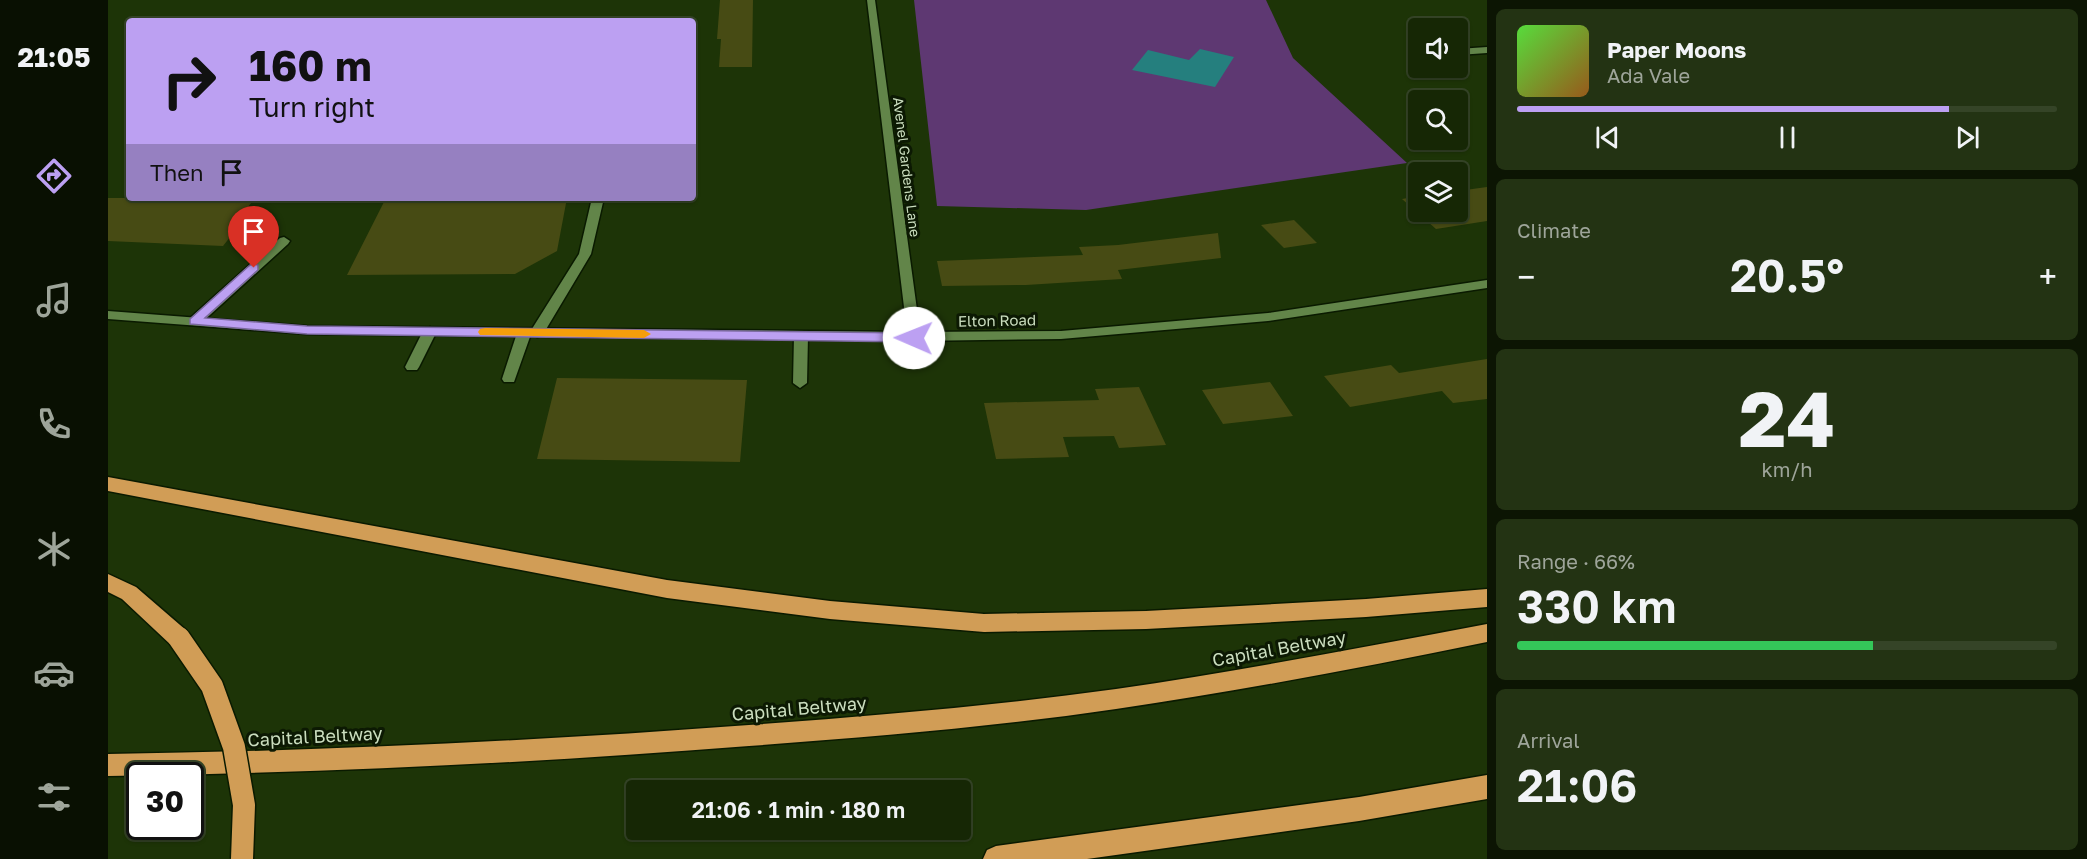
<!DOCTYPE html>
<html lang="en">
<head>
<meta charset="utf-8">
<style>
	:root { --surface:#162705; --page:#233313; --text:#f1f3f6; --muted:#9ea59a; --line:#354427; --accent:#bca0f2 }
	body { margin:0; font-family:"Golos Text",sans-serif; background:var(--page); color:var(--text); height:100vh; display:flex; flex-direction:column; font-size:22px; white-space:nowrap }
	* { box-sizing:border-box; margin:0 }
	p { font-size:20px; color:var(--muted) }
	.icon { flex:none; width:33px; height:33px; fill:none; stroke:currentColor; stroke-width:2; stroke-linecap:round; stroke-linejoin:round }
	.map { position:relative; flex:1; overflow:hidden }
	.sheet { display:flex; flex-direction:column; gap:9px; padding:9px; background:#0c1503; width:600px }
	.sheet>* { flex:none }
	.hud { position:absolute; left:18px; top:18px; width:570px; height:183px; border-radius:6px; box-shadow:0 2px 4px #0004,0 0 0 2px var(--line); background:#bca0f2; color:#111; overflow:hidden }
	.fabs { position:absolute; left:1300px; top:18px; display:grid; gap:12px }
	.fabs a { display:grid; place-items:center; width:60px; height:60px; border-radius:6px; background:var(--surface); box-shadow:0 2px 4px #0004,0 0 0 2px var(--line); font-size:30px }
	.speed { position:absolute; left:18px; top:762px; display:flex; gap:12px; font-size:30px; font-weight:700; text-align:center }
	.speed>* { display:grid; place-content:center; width:78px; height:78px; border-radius:50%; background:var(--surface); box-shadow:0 2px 4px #0004,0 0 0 2px var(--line); line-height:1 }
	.speed .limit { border:3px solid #111; border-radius:9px; background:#fff; color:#111 }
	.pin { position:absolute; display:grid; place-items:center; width:51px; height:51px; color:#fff; margin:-62px -26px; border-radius:50% 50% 50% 0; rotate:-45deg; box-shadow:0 0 6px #0007 }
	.pin .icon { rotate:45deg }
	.me { position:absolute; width:66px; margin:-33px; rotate:271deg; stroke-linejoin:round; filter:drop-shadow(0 0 4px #0008) }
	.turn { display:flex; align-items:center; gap:21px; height:126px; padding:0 24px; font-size:27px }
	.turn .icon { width:78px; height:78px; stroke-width:2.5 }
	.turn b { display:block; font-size:42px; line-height:51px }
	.then { display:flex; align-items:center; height:57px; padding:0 24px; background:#0003; gap:12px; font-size:22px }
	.big { font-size:45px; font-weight:600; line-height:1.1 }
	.sheet .card { flex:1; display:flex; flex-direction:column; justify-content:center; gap:9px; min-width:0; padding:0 21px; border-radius:9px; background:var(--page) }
	.sheet .dial { align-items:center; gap:0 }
	.dial b { font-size:78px; line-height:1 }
	.song { display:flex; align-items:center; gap:18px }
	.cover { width:72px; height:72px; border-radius:9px; background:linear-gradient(135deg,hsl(110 70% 55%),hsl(30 70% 35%)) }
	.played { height:6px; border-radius:3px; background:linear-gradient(90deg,var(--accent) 80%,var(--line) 80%) }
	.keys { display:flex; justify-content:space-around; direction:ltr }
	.heat { display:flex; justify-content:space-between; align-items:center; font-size:33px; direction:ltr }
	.charge { height:9px; border-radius:4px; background:linear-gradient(90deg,#34c759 66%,var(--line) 0) }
	.trip { position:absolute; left:518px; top:780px; width:345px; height:60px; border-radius:6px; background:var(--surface); box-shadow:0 2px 4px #0004,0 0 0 2px var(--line); font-weight:600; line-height:60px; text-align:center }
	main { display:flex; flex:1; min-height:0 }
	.tabs { display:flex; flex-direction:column; width:108px; justify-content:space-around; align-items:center; background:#091002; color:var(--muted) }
	.tabs .icon { width:42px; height:42px }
	.tabs .active { color:var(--accent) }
	.tabs b { font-size:27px; color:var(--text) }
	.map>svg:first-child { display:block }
</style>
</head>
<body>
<main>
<nav class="tabs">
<b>21:05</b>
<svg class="icon active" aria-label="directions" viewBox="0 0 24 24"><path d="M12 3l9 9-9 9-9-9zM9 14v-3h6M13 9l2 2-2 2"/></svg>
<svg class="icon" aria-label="music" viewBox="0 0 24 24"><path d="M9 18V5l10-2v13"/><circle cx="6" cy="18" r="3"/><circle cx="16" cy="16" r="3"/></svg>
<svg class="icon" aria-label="phone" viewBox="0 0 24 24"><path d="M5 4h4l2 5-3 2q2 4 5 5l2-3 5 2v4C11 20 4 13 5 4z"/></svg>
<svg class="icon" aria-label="climate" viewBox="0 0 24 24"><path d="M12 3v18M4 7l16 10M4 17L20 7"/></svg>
<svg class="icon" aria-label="car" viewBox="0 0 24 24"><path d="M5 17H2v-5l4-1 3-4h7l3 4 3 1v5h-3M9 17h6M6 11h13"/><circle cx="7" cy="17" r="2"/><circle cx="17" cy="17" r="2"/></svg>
<svg class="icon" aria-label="filters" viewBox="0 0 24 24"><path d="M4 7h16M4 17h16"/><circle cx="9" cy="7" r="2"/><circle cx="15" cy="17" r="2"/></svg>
</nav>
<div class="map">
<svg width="1379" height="859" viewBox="0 0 1379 859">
	<rect width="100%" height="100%" fill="#1d3407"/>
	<path fill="#5e3872" d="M806,0h352l27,58 114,105 -321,47 -149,-4z"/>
	<path fill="#257f7e" d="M1092,49l34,8 -19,30 -83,-17 16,-20 41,10z"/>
	<path fill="#474b14" d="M612,0h33l-1,67h-33l2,-28h-4z
		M1379,187v34l-51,8 -34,-30 17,-3v16h39v-21z
		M0,198h147l-15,19h6l-23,29 -115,-5z
		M278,198h181l-10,53 -42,23 -168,1z
		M1186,220l23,23 -33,5 -23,-23z
		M1110,233l3,25 -103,12 4,9 -96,6 -84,1 -5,-25 146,-6 -4,-8 39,-2z
		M1379,359v40l-34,4 -11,-12 -92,16 -26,-31 67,-11 8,8z
		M449,378l190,2 -7,82 -203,-3z
		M1162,382l23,34 -70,8 -21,-34z
		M1031,387l27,58 -47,3 -5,-12 -51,1 6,20 -73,2 -12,-56 115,-3 -4,-11z"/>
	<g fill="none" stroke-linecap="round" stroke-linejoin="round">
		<g stroke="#0a1a00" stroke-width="3">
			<path id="service" d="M484,198h12l-13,56 -49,82 -5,1 -6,-3 -17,48h-10l-2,-3 15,-46 7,-4 6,3 49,-78z
				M176,237l6,4 -2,3 -89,81h-10l-2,-3 2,-3 91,-81z
				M322,327l7,4 -18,36 -2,3h-10l-2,-3 18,-36z
				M693,332l7,4 -1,47 -7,5 -7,-5 1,-47z"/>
		</g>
		<g stroke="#0a1a00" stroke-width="3">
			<path id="minor" d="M759,0h8l45,332 141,-1 207,-18 219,-33v8l-219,33 -207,18 -147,2 -607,-7 -199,-15v-8l199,15 600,6z
				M1379,47v6l-29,2v-6z"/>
		</g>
		<g stroke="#0a1a00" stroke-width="3">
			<path id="motorway" d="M0,477l559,103 163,21 154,13 162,-3 220,-12 121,-10v18l-121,10 -220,12 -162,3 -154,-13 -163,-21 -559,-107z
				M0,574l28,13 51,44 3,7 -3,7 -8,2 -8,-2 -49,-46 -14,-7z
				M1379,624v18c-123,25 -246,49 -371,67 -122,18 -245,28 -367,37 -214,17 -428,27 -641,30v-22c214,-3 427,-13 641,-29 122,-9 245,-19 367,-36 125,-18 248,-42 371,-65z
				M1379,775v24l-128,22 -272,38h-104l4,-9 9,-4 363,-49z"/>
		</g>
		<use href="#service" fill="#628549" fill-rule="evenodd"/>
		<use href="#minor" fill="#628549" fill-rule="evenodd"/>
		<use href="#motorway" fill="#d19d56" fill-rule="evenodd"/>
		<g stroke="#0a1a00" stroke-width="25" stroke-linecap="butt">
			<path id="motorway-bridge" d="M71,638l33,48 22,61 10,58 -2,54"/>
		</g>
		<use href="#motorway-bridge" stroke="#d19d56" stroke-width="22"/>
	</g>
	<path fill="#bca0f2" stroke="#7a689d" stroke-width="1.5" d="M146,264l4,1v5l-53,48 102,8 607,7 6,5 -6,4 -607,-8 -117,-10v-5l60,-54z"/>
	<path fill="#f59e0b" d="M377,328l159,2 7,4 -7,4 -164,-3 -2,-3 2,-3z"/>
	<g text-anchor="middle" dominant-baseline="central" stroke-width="6" stroke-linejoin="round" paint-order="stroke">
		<g font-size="14" fill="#caddbe" stroke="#0c1903">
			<text transform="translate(799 167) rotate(83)">Avenel Gardens Lane</text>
		</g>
		<g font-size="15" fill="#caddbe" stroke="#0c1903">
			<text transform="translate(889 320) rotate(-1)">Elton Road</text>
		</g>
		<g font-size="18" fill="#caddbe" stroke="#0c1903">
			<text transform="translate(1171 648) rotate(-10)">Capital Beltway</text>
			<text transform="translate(691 708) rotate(-5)">Capital Beltway</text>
			<text transform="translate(207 736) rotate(-3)">Capital Beltway</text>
		</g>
	</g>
</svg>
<div class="fabs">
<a><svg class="icon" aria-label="sound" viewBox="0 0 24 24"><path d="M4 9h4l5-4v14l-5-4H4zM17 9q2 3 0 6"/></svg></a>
<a><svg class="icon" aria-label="search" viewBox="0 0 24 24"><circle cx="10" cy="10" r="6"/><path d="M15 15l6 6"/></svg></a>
<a><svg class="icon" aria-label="layers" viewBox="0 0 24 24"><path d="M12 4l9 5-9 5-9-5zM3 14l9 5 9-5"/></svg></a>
</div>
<div class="speed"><div class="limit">30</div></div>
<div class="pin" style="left:146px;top:268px;background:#d93025"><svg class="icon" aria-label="arrive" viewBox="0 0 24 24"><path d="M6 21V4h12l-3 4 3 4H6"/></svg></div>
<svg class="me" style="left:806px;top:338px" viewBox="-20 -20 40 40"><circle r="19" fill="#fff"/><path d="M0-13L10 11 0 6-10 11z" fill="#bca0f2"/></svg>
<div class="trip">21:06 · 1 min · 180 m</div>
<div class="hud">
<div class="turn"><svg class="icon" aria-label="right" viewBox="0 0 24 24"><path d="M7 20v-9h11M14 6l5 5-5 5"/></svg><div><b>160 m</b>Turn right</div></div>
<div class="then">Then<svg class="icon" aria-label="arrive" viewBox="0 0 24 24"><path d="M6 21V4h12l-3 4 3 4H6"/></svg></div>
</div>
</div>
<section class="sheet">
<div class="card">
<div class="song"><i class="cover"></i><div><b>Paper Moons</b><p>Ada Vale</p></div></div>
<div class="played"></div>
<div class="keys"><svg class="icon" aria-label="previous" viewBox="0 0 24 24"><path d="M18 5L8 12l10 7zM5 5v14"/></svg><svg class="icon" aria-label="pause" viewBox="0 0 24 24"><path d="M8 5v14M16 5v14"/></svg><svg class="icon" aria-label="next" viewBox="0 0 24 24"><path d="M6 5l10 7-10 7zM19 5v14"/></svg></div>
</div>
<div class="card"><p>Climate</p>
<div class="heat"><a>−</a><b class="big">20.5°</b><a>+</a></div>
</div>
<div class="card dial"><b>24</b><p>km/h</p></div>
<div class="card"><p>Range · 66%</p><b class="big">330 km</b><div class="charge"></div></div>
<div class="card"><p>Arrival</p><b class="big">21:06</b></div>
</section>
</main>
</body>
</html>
